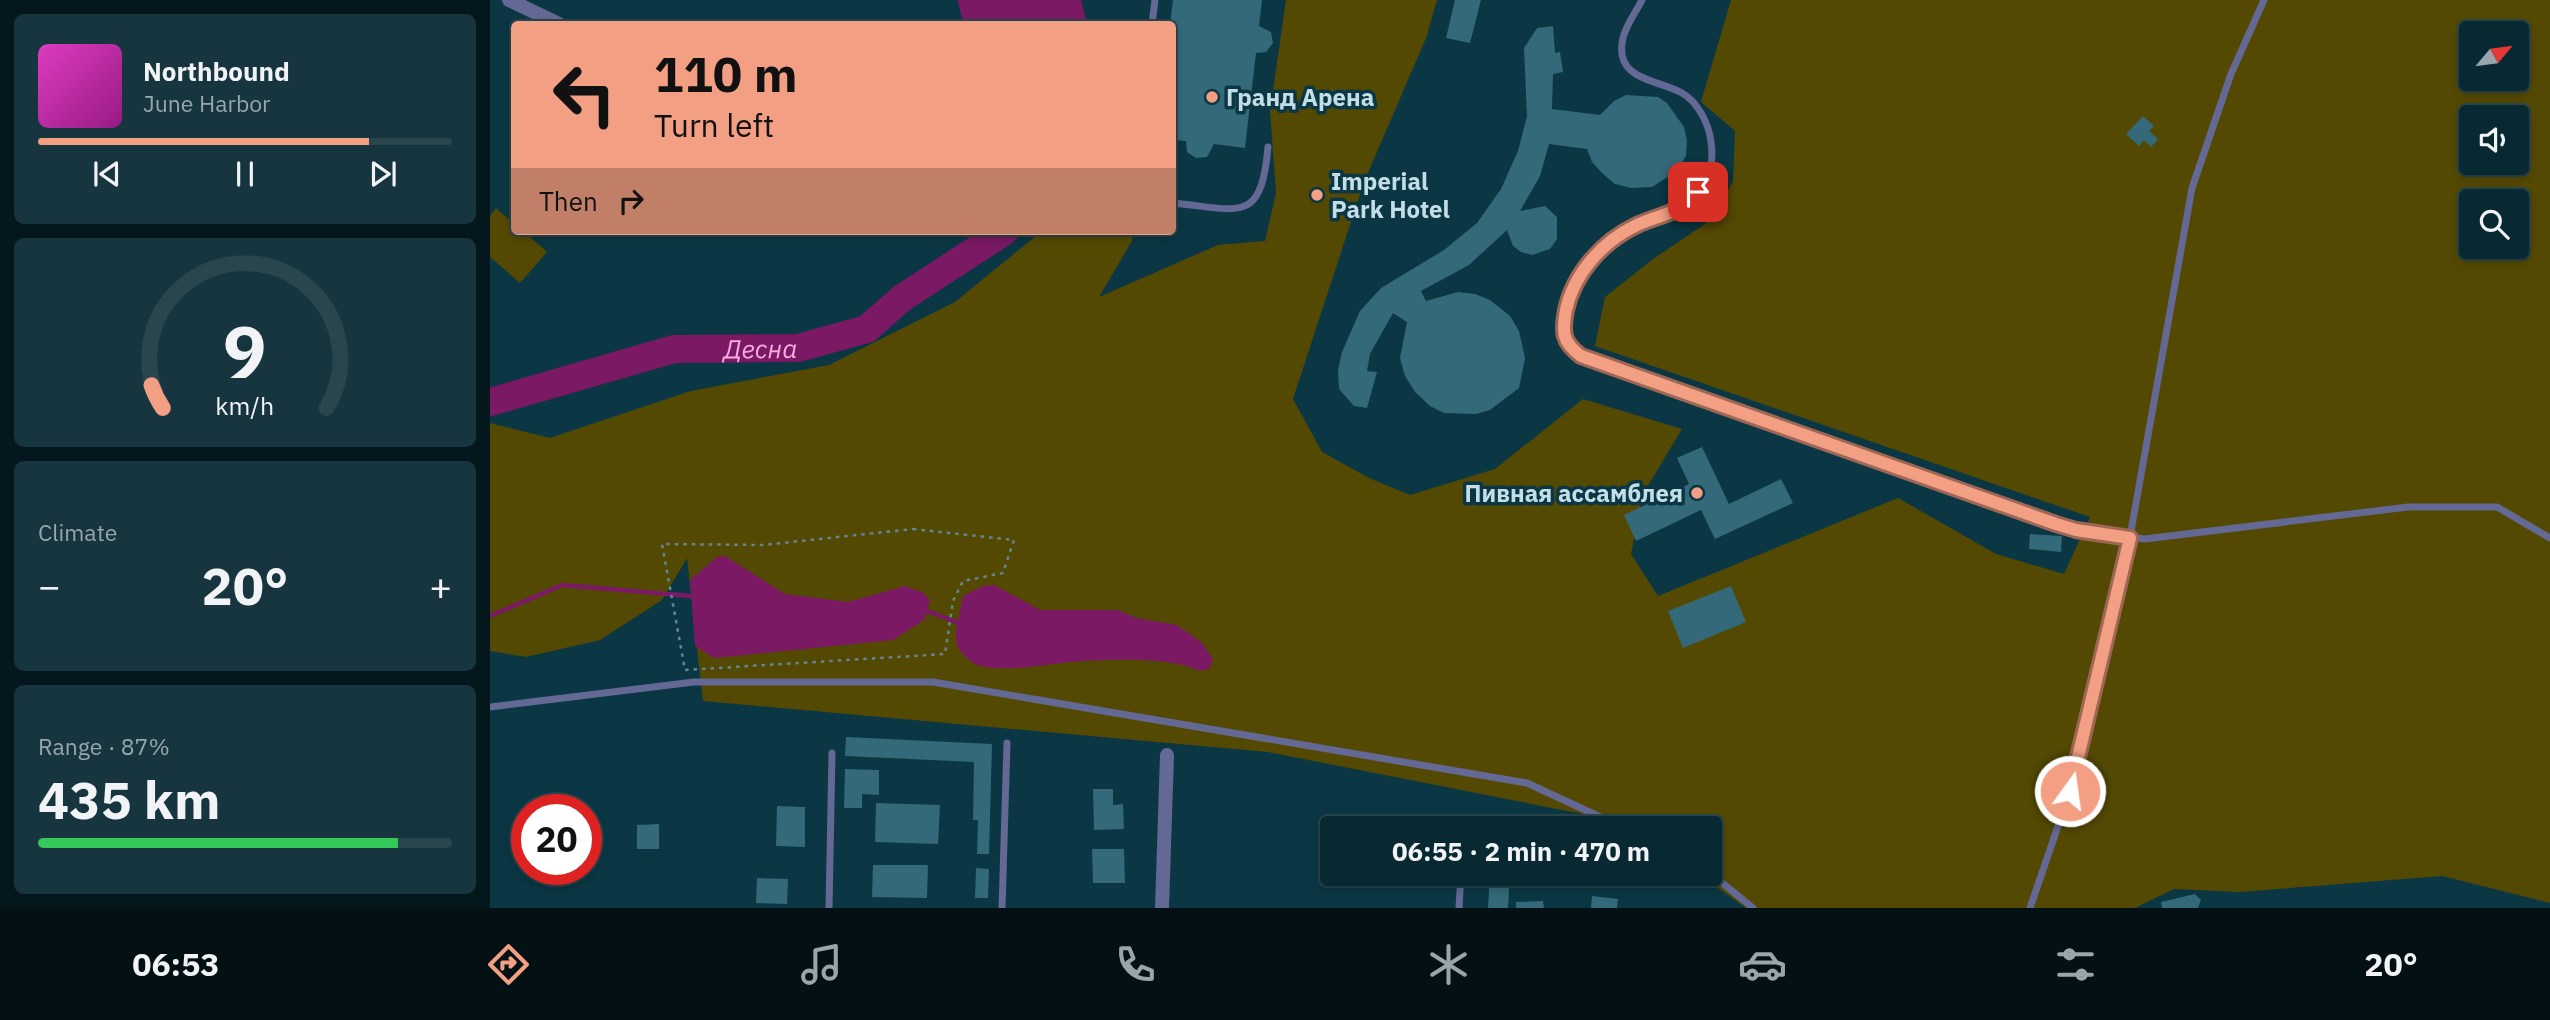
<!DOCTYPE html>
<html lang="en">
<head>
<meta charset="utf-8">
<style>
	:root { --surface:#082932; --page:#16353e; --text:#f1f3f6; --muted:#98a6ac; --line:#29454d; --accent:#f39f83 }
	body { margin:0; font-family:"IBM Plex Sans",sans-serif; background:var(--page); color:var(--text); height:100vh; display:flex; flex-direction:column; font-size:26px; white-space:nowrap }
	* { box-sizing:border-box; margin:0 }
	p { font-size:23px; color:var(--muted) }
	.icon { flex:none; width:38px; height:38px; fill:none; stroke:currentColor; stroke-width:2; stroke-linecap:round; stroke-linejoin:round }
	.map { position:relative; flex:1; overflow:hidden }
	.drawer { display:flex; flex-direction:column; gap:14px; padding:14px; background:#04171c; width:490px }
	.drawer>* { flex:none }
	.hud { position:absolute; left:21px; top:21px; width:665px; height:214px; border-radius:7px; box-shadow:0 4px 10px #0003,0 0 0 2px var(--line); background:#f39f83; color:#111; overflow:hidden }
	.needle { width:46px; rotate:61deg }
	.controls { position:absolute; left:1969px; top:21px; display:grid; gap:14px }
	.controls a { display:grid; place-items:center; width:70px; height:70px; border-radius:7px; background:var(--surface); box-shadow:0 4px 10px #0003,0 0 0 2px var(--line); font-size:35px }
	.speed { position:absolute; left:21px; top:794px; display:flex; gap:14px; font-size:35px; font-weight:700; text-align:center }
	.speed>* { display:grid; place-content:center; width:91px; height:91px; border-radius:50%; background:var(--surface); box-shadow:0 4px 10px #0003,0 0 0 2px var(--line); line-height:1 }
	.speed .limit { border:10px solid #d22; background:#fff; color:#111 }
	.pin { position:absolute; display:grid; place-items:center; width:60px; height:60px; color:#fff; margin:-30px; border-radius:14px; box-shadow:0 4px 10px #0006 }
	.me { position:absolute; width:77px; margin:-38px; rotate:14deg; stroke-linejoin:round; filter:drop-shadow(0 0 5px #0008) }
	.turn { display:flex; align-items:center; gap:24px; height:147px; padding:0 28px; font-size:32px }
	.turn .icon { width:91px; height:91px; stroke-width:2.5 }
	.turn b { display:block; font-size:49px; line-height:60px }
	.then { display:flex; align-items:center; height:66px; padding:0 28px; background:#0003; gap:14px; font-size:26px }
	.big { font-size:52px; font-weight:800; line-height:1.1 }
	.drawer .widget { flex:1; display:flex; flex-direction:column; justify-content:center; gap:10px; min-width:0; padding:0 24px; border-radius:10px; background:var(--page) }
	.drawer .dial { align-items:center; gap:0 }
	.dial svg { height:182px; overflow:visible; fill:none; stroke:var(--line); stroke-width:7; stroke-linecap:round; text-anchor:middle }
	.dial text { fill:var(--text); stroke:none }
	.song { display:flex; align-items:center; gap:21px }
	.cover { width:84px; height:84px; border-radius:10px; background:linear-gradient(135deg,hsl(310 70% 55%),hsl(310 70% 35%)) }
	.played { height:7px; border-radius:4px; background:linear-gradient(90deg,var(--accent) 80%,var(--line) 80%) }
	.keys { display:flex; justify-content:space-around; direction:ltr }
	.heat { display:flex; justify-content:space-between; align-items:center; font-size:38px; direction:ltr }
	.charge { height:10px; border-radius:5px; background:linear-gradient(90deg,#34c759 87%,var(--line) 0) }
	.trip { position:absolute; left:830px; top:816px; width:402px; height:70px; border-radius:7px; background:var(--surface); box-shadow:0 4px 10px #0003,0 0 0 2px var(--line); font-weight:800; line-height:70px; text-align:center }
	.menu { display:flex; height:112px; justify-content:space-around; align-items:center; background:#031014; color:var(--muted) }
	.menu .icon { width:49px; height:49px }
	.menu .on { color:var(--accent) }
	.menu b { font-size:32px; color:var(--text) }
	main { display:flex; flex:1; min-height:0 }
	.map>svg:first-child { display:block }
</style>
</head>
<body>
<main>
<section class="drawer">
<div class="widget">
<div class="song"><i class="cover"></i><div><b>Northbound</b><p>June Harbor</p></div></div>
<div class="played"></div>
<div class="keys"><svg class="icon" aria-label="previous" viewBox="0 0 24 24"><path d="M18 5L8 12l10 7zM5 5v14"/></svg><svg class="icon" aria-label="pause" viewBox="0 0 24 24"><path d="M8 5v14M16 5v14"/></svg><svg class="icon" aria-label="next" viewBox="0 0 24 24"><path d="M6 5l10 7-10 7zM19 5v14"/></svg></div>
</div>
<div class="widget dial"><svg viewBox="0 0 100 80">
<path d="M14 69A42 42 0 1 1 86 69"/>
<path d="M14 69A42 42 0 0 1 9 59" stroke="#f39f83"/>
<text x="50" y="56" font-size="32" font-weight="700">9</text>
<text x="50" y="72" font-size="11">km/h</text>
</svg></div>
<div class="widget"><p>Climate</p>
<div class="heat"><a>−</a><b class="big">20°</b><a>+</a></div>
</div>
<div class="widget"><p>Range · 87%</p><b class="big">435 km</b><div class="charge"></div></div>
</section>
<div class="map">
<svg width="2060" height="908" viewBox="0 0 2060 908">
	<rect width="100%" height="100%" fill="#0a3743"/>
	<path fill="#544903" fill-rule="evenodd" d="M796,0h151l-11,38 -62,144 -71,217 29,53 47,26 41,17 85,-26 88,-70 99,30 -39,65 -12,60 27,42 240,-98 98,56 68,20 26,-57 -495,-171 10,-49 48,-38 52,-35 28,-42 2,-51 -34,-29 30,-102h819v903l-108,-27 -202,16 -66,-3 -39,19h-389l-49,-35h13v-45h-79l-8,-6 -355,-70 -565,-51 -16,-143 -25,42 -62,40 -74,17 -36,-6v-228l60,15 141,-47 138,-26 126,-63 87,-71h82l9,8 -34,58 119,-52 47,-4 11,-48 -6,-82zM1981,33h45v46h-45zM1981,117h45v46h-45zM1981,201h45v46h-45z
		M6,208l18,16v7h9l24,21 -27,31 -30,-26v-41z"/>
	<path fill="#7b1965" d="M482,0h109l6,24h-109z
		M235,556l60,38 63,8 57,-16 19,7 6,8 -6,19 -31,20 -179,18 -19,-12 -5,-66 27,-23z
		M504,585l46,25h77l20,8 40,7 24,17 12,17 -4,10 -10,2c-25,-14 -97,-12 -127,-9 -25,2 -74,12 -97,2 -4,-2 -14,-11 -16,-15 -8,-13 2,-38 4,-53l20,-10z"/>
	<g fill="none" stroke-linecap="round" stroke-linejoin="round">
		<path stroke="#7b1965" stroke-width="4.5" d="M437,611l32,12
			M0,616l72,-31 129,11"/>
		<g stroke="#7b1965" stroke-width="28">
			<path d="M482,0l6,24"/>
			<path id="s1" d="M0,402l184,-53 124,-1 69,-19 35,-31 103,-67"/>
		</g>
	</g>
	<path fill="#336979" d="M683,0h89l-3,26 12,6 2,11 -7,9 -10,1 -11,95 -31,-4 -7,13 -11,1 -9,-6 -1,-11 -14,-1v-116h-2z
		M965,0h26l-11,43 -24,-5z
		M1063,26l2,27 5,-1 3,20 -10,2 -1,35 48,6 14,-14 12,-6 32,2 9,6 17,24 3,14 -1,15 -9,15 -25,16 -21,1 -16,-4 -13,-11 -10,-11 -5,-13 -38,-5 -9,32 -20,35 25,-5 12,11v22l-7,10 -18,6 -11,-3 -8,-6 -6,-16 -38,35 -48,26 5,10 32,-9 17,2 15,6 20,16 9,15 6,27 -6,30 -29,22 -14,4 -32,-1 -14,-7 -15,-14 -10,-16 -5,-18 7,-36 -14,-9 -23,41 -3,17 10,1 -10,36 -13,-2 -15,-17 -1,-19 4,-18 18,-41 21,-23 63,-38 33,-27 24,-34 17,-38 9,-35 -3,-68 13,-20z
		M1653,116l11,10 -5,5 9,8 -7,8 -7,-7 -5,6 -13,-12z
		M1212,447l27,57 52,-25 12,24 -78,36 -14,-29 -65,31 -12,-26 65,-31 -12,-26z
		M1540,534l32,2 -1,16 -32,-3z
		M1241,586l15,36 -63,26 -15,-37z
		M356,737l146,7 -3,110h-12l1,-34h-5l1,-58 -129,-6z
		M355,769l34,1v25l-17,-1v14h-18z
		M603,789h20v16l10,-1 1,25 -30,1z
		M386,803l64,2 -2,39 -63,-2z
		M287,806l28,1v40l-29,-1z
		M923,820l25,2v6h-26z
		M169,824v25h-22v-24z
		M602,849h32l1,34h-32z
		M383,865h55l-1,33 -55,-1z
		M486,868l13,1 -1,29h-13z
		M1000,873h20l-2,35h-20z
		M267,878l31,1 -1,25 -31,-1z
		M1705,894l6,6 -3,8h-36l-1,-6z
		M1102,896l26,3 -1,9h-26z
		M1053,901l1,7h-28v-6z"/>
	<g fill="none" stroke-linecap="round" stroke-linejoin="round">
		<path stroke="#638792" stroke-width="2.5" stroke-dasharray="3.5 5" stroke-linecap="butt" d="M423,529l101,11 -11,33 -40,8 -10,20 -8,53 -260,16 -23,-126 101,1z"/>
		<path stroke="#636894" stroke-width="7" d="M1152,0c-6,12 -16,25 -19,38 -10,43 35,41 59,55 16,9 27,31 29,49 2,12 1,30 -6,41 -17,27 -39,30 -66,41 -36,15 -65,49 -73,87 -5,24 -5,30 15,45l495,174 69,9 263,-32h89l53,31
			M662,24l3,-24
			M682,203c67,6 89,23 96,-56
			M0,707l204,-25h239l594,101 97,45
			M973,828v-5
			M1220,873l43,35
			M339,908l3,-155
			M512,908l5,-165
			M969,908l2,-35
			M1540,908l40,-117 55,-226 67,-377 39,-114 33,-74"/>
		<path stroke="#636894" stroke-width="14" d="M19,0l50,24
			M672,908l5,-153"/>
	</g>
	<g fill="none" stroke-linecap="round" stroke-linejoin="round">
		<g stroke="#9e6755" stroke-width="18">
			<path id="route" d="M1208,192c-17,22 -37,22 -61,33 -34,16 -63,48 -71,85 -4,22 -4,32 15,46l475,168 20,6 54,8 -60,253"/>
		</g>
		<use href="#route" stroke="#f39f83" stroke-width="12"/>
	</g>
	<g fill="#f39f83" stroke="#0a3743" stroke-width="2.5">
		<circle cx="722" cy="97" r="7"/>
		<circle cx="827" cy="195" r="7"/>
		<circle cx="1207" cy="493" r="7"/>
	</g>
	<g text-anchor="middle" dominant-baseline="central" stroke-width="7" stroke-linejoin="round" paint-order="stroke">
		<g font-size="24" font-weight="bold" fill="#c3dee7" stroke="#0a3743" text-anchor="start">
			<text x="736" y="97">Гранд Арена</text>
			<text x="841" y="181">Imperial<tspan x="841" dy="28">Park Hotel</tspan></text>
			<text x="1193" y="493" text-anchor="end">Пивная ассамблея</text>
		</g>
		<g font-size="26" font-style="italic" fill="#f7abdf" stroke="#0a3743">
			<text stroke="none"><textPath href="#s1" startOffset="278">Десна</textPath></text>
		</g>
	</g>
</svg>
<div class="controls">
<a><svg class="needle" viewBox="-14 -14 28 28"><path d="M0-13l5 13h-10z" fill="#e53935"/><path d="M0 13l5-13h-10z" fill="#98a6ac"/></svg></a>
<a><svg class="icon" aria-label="sound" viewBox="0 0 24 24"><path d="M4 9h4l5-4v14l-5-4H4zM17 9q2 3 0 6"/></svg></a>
<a><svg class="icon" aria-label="search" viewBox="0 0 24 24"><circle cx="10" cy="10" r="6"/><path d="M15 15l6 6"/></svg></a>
</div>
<div class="speed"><div class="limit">20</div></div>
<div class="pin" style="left:1208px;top:192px;background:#d93025"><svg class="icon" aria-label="arrive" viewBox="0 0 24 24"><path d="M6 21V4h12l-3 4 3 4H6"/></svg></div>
<svg class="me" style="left:1580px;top:791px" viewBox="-20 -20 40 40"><circle r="17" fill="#f39f83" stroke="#fff" stroke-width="3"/><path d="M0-11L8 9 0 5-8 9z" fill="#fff"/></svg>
<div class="trip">06:55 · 2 min · 470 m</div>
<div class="hud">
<div class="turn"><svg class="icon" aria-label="left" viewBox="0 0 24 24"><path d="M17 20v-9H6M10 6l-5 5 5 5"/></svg><div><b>110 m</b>Turn left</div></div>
<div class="then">Then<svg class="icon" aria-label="right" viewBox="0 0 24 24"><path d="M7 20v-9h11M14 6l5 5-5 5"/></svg></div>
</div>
</div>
</main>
<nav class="menu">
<b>06:53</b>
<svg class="icon on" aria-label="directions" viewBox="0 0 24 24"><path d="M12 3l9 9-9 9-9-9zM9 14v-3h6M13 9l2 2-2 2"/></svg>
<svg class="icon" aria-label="music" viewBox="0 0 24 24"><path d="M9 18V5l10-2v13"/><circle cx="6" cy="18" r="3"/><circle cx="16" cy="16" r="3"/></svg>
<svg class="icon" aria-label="phone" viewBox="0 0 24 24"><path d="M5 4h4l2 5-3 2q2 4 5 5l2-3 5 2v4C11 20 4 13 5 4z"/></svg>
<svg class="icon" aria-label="climate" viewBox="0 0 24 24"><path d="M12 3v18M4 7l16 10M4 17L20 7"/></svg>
<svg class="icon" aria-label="car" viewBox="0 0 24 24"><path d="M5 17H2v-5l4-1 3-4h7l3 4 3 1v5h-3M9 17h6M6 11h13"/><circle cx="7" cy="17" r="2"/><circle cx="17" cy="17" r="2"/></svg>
<svg class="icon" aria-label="filters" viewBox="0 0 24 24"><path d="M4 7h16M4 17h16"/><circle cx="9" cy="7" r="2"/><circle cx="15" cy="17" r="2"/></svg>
<b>20°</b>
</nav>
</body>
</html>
